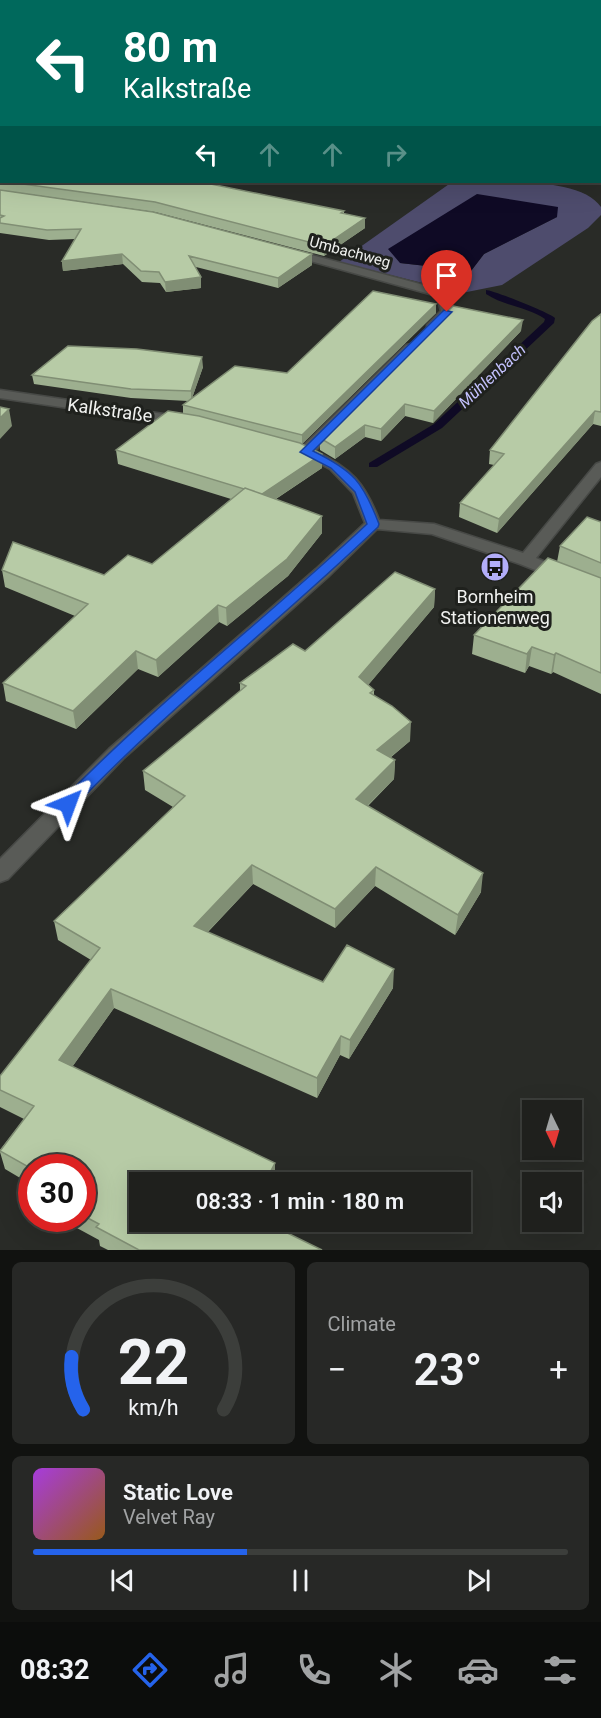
<!DOCTYPE html>
<html lang="en">
<head>
<meta charset="utf-8">
<style>
	:root { --surface:#1f201d; --page:#272826; --text:#f1f3f6; --muted:#a1a3a4; --line:#3c3e3b; --accent:#2563eb }
	body { margin:0; font-family:Roboto,sans-serif; background:var(--page); color:var(--text); height:100vh; display:flex; flex-direction:column; font-size:22px; white-space:nowrap }
	* { box-sizing:border-box; margin:0 }
	p { font-size:20px; color:var(--muted) }
	.icon { flex:none; width:33px; height:33px; fill:none; stroke:currentColor; stroke-width:2; stroke-linecap:round; stroke-linejoin:round }
	.map { position:relative; height:1250px; overflow:hidden }
	.details { display:flex; flex-direction:column; gap:12px; padding:12px; background:#111210; flex:1 }
	.details>* { flex:none }
	.guide { position:absolute; left:0px; top:0px; width:602px; height:183px; box-shadow:0 6px 24px #0002,0 0 0 2px var(--line); background:#00695c; color:#fff; overflow:hidden }
	.needle { width:39px; rotate:175deg }
	.tools { position:absolute; left:522px; top:1100px; display:grid; gap:12px }
	.tools a { display:grid; place-items:center; width:60px; height:60px; border-radius:0px; background:var(--surface); box-shadow:0 6px 24px #0002,0 0 0 2px var(--line); font-size:30px }
	.speed { position:absolute; left:18px; top:1154px; display:flex; gap:12px; font-size:30px; font-weight:700; text-align:center }
	.speed>* { display:grid; place-content:center; width:78px; height:78px; border-radius:50%; background:var(--surface); box-shadow:0 6px 24px #0002,0 0 0 2px var(--line); line-height:1 }
	.speed .limit { border:9px solid #d22; background:#fff; color:#111 }
	.pin { position:absolute; display:grid; place-items:center; width:51px; height:51px; color:#fff; margin:-62px -26px; border-radius:50% 50% 50% 0; rotate:-45deg; box-shadow:0 0 6px #0007 }
	.pin .icon { rotate:45deg }
	.me { position:absolute; width:66px; margin:-33px; rotate:44deg; stroke-linejoin:round; filter:drop-shadow(0 0 4px #0008) }
	.turn { display:flex; align-items:center; gap:21px; height:126px; padding:0 24px; font-size:27px }
	.turn .icon { width:78px; height:78px; stroke-width:2.5 }
	.turn b { display:block; font-size:42px; line-height:51px }
	.lanes { display:flex; align-items:center; height:57px; padding:0 24px; background:#0003; justify-content:center; gap:30px; direction:ltr }
	.lanes .off { opacity:.35 }
	.big { font-size:45px; font-weight:600; line-height:1.1 }
	.details .tile { flex:1; display:flex; flex-direction:column; justify-content:center; gap:9px; min-width:0; padding:0 21px; border-radius:9px; background:var(--page) }
	.details .dial { align-items:center; gap:0 }
	.dial svg { height:156px; overflow:visible; fill:none; stroke:var(--line); stroke-width:7; stroke-linecap:round; text-anchor:middle }
	.dial text { fill:var(--text); stroke:none }
	.song { display:flex; align-items:center; gap:18px }
	.cover { width:72px; height:72px; border-radius:9px; background:linear-gradient(135deg,hsl(280 70% 55%),hsl(30 70% 35%)) }
	.played { height:6px; border-radius:3px; background:linear-gradient(90deg,var(--accent) 40%,var(--line) 40%) }
	.keys { display:flex; justify-content:space-around; direction:ltr }
	.heat { display:flex; justify-content:space-between; align-items:center; font-size:33px; direction:ltr }
	.details .tiles { flex:1; display:grid; gap:12px; grid-template-columns:1fr 1fr }
	.tile:last-child { grid-column:span 2 }
	.trip { position:absolute; left:129px; top:1172px; width:342px; height:60px; border-radius:0px; background:var(--surface); box-shadow:0 6px 24px #0002,0 0 0 2px var(--line); font-weight:600; line-height:60px; text-align:center }
	.dock { display:flex; height:96px; justify-content:space-around; align-items:center; background:#0c0d0c; color:var(--muted) }
	.dock .icon { width:42px; height:42px }
	.dock .current { color:var(--accent) }
	.dock b { font-size:27px; color:var(--text) }
	.map>svg:first-child { display:block }
</style>
</head>
<body>
<div class="map">
<svg width="601" height="1250" viewBox="0 0 601 1250">
	<rect width="100%" height="100%" fill="#292b27"/>
	<path fill="#4e4c6d" fill-rule="evenodd" d="M452,182c36,0 128,-7 149,25v8l-13,13 -86,57 -40,8 -123,-31zM557,217l-73,37 -13,17 -71,-8z"/>
	<path fill="#0f0a25" d="M477,194l81,13 -1,10 -73,37 -13,17 -71,-8 -12,-14z"/>
	<g fill="none" stroke-linecap="round" stroke-linejoin="round">
		<path fill="#0f0a25" fill-rule="evenodd" d="M486,290c6,0 63,22 69,28l-1,5 -112,105 -65,39h-8v-4l65,-39 110,-102 1,-3c-18,-12 -41,-13 -59,-25z"/>
		<g stroke="#474946" stroke-width="3">
			<path id="street" d="M289,249l157,42 7,21 -18,19h-8v-6l14,-14 -4,-15 -152,-42 -2,-2z
				M411,344l5,1v6l-101,100c36,17 50,32 64,69l55,4 89,29 73,-89 5,-2v15l-65,81 65,27v11l-81,-32 -88,-30 -55,-5 -49,48 -205,182 -115,120 -8,3v-23l109,-110 207,-180 49,-46 -12,-30 -23,-24 -36,-19 2,-3 7,-1 103,-101z
				M0,390l184,27 7,4 -7,4 -184,-27z"/>
		</g>
		<use href="#street" fill="#595b57" fill-rule="evenodd"/>
	</g>
	<path fill="#9daf8f" d="M0,0l2,2v64h-2z
		M600,35h1v45h-1z
		M0,149h2v33h199l143,29v3l21,14 -41,28 -169,-44 -155,-22z
		M0,190l312,75 -34,23 -82,-21 5,21 -35,4 -6,-9 -18,-1 -19,-18 -60,7 -1,-10 13,-22 -26,1 -49,-7z
		M436,304v9l-134,131 20,10v14l-46,31 46,34 -34,43 -61,50 -8,-4 -61,55 -20,-8 -62,60 -70,-28 -3,-18 72,-67 -70,-29 -3,-17 102,5 48,-11 79,-65 -113,-35 -2,-14 67,-37v-8l5,-4 -57,-3 -97,-14 -2,-9 171,-8 -11,31 95,-25z
		M601,314v112l-8,-2 -96,109 -38,-16 1,-14 34,-38 -5,-1 1,-14z
		M521,331l-88,92 -28,-7 -24,25 -16,-4 -30,22 -15,-9v-12z
		M601,522v172l-48,-22 -2,2 -22,-8 -4,7 -53,-19 2,-19 83,-73 3,-16z
		M435,589l-1,18 -66,78 6,5v5l36,46 -20,17 5,2 -1,19 -26,27 113,86 -26,43 -80,-49 -40,42 -82,-44 -45,48 115,50 70,6 -44,71 -9,-4 -23,43 -203,-90 -42,59 68,115 182,68h-214l-8,-4 -1,-6 -35,-19 -1,-3h19v-51h-50v18l-27,-16 -5,-17v-2l24,-31 -24,-12v-31l91,-116 -33,-20 -4,-19 119,-114 -28,-17 -2,-19 97,-80v-8l65,-32z"/>
	<path fill="#808e74" d="M365,218v10l-41,28v-10z
		M122,254l1,10 -60,7 -1,-10z
		M312,254v11l-34,23v-10z
		M201,277v11l-35,4 -1,-10z
		M436,304v9l-134,131v-9z
		M523,320l-2,11 -88,92 1,-12z
		M202,357l1,10 -12,34v-10z
		M405,404v12l-24,25v-12z
		M9,409l3,17 -12,13v-21z
		M595,411l-2,13 -96,109 2,-14z
		M365,425v12l-30,22v-12z
		M322,454v14l-60,40 -1,-14z
		M322,516v17l-34,43 -61,50 -1,-18z
		M435,589l-1,18 -75,89v-19z
		M218,605l1,17 -61,55 -2,-17z
		M532,647l-3,19 -4,7 2,-19z
		M136,651l2,18 -62,60 -3,-18z
		M556,653l-3,19 -2,2 3,-19z
		M411,722l-1,19 -34,28 1,-19z
		M395,760l-1,19 -39,39 1,-19z
		M252,865l1,19 -58,61 -1,-19z
		M376,867l-1,19 -40,42v-19z
		M483,873l-2,19 -26,43 3,-20z
		M394,969l-1,19 -44,71 1,-19z
		M111,989l3,19 -51,72 -4,-20z
		M341,1036l-1,19 -23,43v-20z
		M275,1163v19h-10z"/>
	<path fill="#b7cba6" stroke="#808e74" stroke-width="1.5" d="M0,0h433l3,2h-434v32h-2z
		M600,35h1v13h-1z
		M0,41h2v18l-2,-1z
		M600,55h1v17h-1z
		M0,149h2v32l-2,-1z
		M8,182h193l143,29 -3,2 24,5 -41,28 -169,-44z
		M0,190l153,22 159,42 -34,24 -89,-22 12,21 -36,5 -6,-10 -18,-1 -19,-17 -60,7 19,-32 -34,1 -47,-7v-5l4,-2 -4,-1z
		M373,291l63,13 -134,131 -119,-30 52,-39 52,7z
		M453,306l70,14 -89,91 -29,-7 -24,25 -16,-4 -30,22 -15,-9z
		M601,314v98l-6,-1 -96,108 -39,-16 44,-49 -14,-4 102,-129z
		M68,346l69,3 65,8 -11,34 -60,-2 -99,-14z
		M0,407l9,2 -9,9z
		M168,411l31,5 101,27 22,11 -60,40 -17,-6 -1,1 -128,-39z
		M245,488l77,28 -35,43 -61,49 -8,-3 -62,55 -20,-9 -63,60 -70,-28 85,-79 -86,-34 11,-28 91,33 24,-20 24,9z
		M587,517l14,5v41l-41,-17z
		M548,558l53,20v95l-45,-20 -2,2 -22,-8 -5,7 -53,-19z
		M395,572l40,17 -76,88 15,13 -4,3 22,13 19,16 -34,28 18,10 -39,39 127,74 -25,42 -82,-48 -41,42 -83,-44 -58,61 129,56 24,-37 47,24 -44,71 -9,-4 -24,42 -206,-89 -52,71 216,103 -10,19h-125v39h123l59,29h-183l-43,-23 3,-3 -17,-9v-48h-50v2l-32,-18 34,-45 -34,-16v-14l100,-128 -46,-27 131,-125 -42,-25 103,-85 -6,-3 53,-39 12,7z"/>
	<path fill="#2563eb" stroke="#184099" stroke-width="1.5" d="M444,310l8,2 -139,139c41,20 50,31 66,73l-1,3c-100,96 -210,181 -305,281h-11l-2,-4 2,-4c96,-99 205,-182 305,-276l-12,-32 -24,-24 -31,-16z"/>
	<defs>
		<g id="bus-disc" transform="scale(1.5)"><circle r="9.5" fill="#b2adf9" stroke="#1f211d"/><path d="M-5-6H5V4H4V6H2V4H-2V6H-4V4H-5ZM-3.5-4V0h7V-4ZM-3.5 1.2v1.5H-2V1.2ZM2 1.2v1.5H3.5V1.2Z" fill="#111"/></g>
	</defs>
	<g fill-rule="evenodd">
		<use href="#bus-disc" x="495" y="567"/>
	</g>
	<g text-anchor="middle" dominant-baseline="central" stroke-width="6" stroke-linejoin="round" paint-order="stroke">
		<g font-size="15" fill="#f1f2f0" stroke="#1f211d">
			<text transform="translate(350 252) rotate(15)">Umbachweg</text>
		</g>
		<g font-size="16" font-style="italic" fill="#c3c1fd" stroke="#1f211d">
			<text transform="translate(492 376) rotate(-43)">Mühlenbach</text>
		</g>
		<g font-size="18" fill="#f1f2f0" stroke="#1f211d">
			<text transform="translate(110 410) rotate(8)">Kalkstraße</text>
		</g>
		<g font-size="18" fill="#f1f2f0" stroke="#1f211d">
			<text x="495" y="596">Bornheim<tspan x="495" dy="21">Stationenweg</tspan></text>
		</g>
	</g>
</svg>
<div class="tools">
<a><svg class="needle" viewBox="-14 -14 28 28"><path d="M0-13l5 13h-10z" fill="#e53935"/><path d="M0 13l5-13h-10z" fill="#a1a3a4"/></svg></a>
<a><svg class="icon" aria-label="sound" viewBox="0 0 24 24"><path d="M4 9h4l5-4v14l-5-4H4zM17 9q2 3 0 6"/></svg></a>
</div>
<div class="speed"><div class="limit">30</div></div>
<div class="pin" style="left:447px;top:312px;background:#d93025"><svg class="icon" aria-label="arrive" viewBox="0 0 24 24"><path d="M6 21V4h12l-3 4 3 4H6"/></svg></div>
<svg class="me" style="left:68px;top:804px" viewBox="-20 -20 40 40"><path d="M0-17L14 15 0 8-14 15z" fill="#2563eb" stroke="#fff" stroke-width="4"/></svg>
<div class="trip">08:33 · 1 min · 180 m</div>
<div class="guide">
<div class="turn"><svg class="icon" aria-label="left" viewBox="0 0 24 24"><path d="M17 20v-9H6M10 6l-5 5 5 5"/></svg><div><b>80 m</b>Kalkstraße</div></div>
<div class="lanes"><svg class="icon" aria-label="left" viewBox="0 0 24 24"><path d="M17 20v-9H6M10 6l-5 5 5 5"/></svg><svg class="icon off" aria-label="ahead" viewBox="0 0 24 24"><path d="M12 20V5M6 11l6-6 6 6"/></svg><svg class="icon off" aria-label="ahead" viewBox="0 0 24 24"><path d="M12 20V5M6 11l6-6 6 6"/></svg><svg class="icon off" aria-label="right" viewBox="0 0 24 24"><path d="M7 20v-9h11M14 6l5 5-5 5"/></svg></div>
</div>
</div>
<section class="details">
<div class="tiles">
<div class="tile dial"><svg viewBox="0 0 100 80">
<path d="M14 69A42 42 0 1 1 86 69"/>
<path d="M14 69A42 42 0 0 1 8 42" stroke="#2563eb"/>
<text x="50" y="56" font-size="32" font-weight="700">22</text>
<text x="50" y="72" font-size="11">km/h</text>
</svg></div>
<div class="tile"><p>Climate</p>
<div class="heat"><a>−</a><b class="big">23°</b><a>+</a></div>
</div>
<div class="tile">
<div class="song"><i class="cover"></i><div><b>Static Love</b><p>Velvet Ray</p></div></div>
<div class="played"></div>
<div class="keys"><svg class="icon" aria-label="previous" viewBox="0 0 24 24"><path d="M18 5L8 12l10 7zM5 5v14"/></svg><svg class="icon" aria-label="pause" viewBox="0 0 24 24"><path d="M8 5v14M16 5v14"/></svg><svg class="icon" aria-label="next" viewBox="0 0 24 24"><path d="M6 5l10 7-10 7zM19 5v14"/></svg></div>
</div>
</div>
</section>
<nav class="dock">
<b>08:32</b>
<svg class="icon current" aria-label="directions" viewBox="0 0 24 24"><path d="M12 3l9 9-9 9-9-9zM9 14v-3h6M13 9l2 2-2 2"/></svg>
<svg class="icon" aria-label="music" viewBox="0 0 24 24"><path d="M9 18V5l10-2v13"/><circle cx="6" cy="18" r="3"/><circle cx="16" cy="16" r="3"/></svg>
<svg class="icon" aria-label="phone" viewBox="0 0 24 24"><path d="M5 4h4l2 5-3 2q2 4 5 5l2-3 5 2v4C11 20 4 13 5 4z"/></svg>
<svg class="icon" aria-label="climate" viewBox="0 0 24 24"><path d="M12 3v18M4 7l16 10M4 17L20 7"/></svg>
<svg class="icon" aria-label="car" viewBox="0 0 24 24"><path d="M5 17H2v-5l4-1 3-4h7l3 4 3 1v5h-3M9 17h6M6 11h13"/><circle cx="7" cy="17" r="2"/><circle cx="17" cy="17" r="2"/></svg>
<svg class="icon" aria-label="filters" viewBox="0 0 24 24"><path d="M4 7h16M4 17h16"/><circle cx="9" cy="7" r="2"/><circle cx="15" cy="17" r="2"/></svg>
</nav>
</body>
</html>
